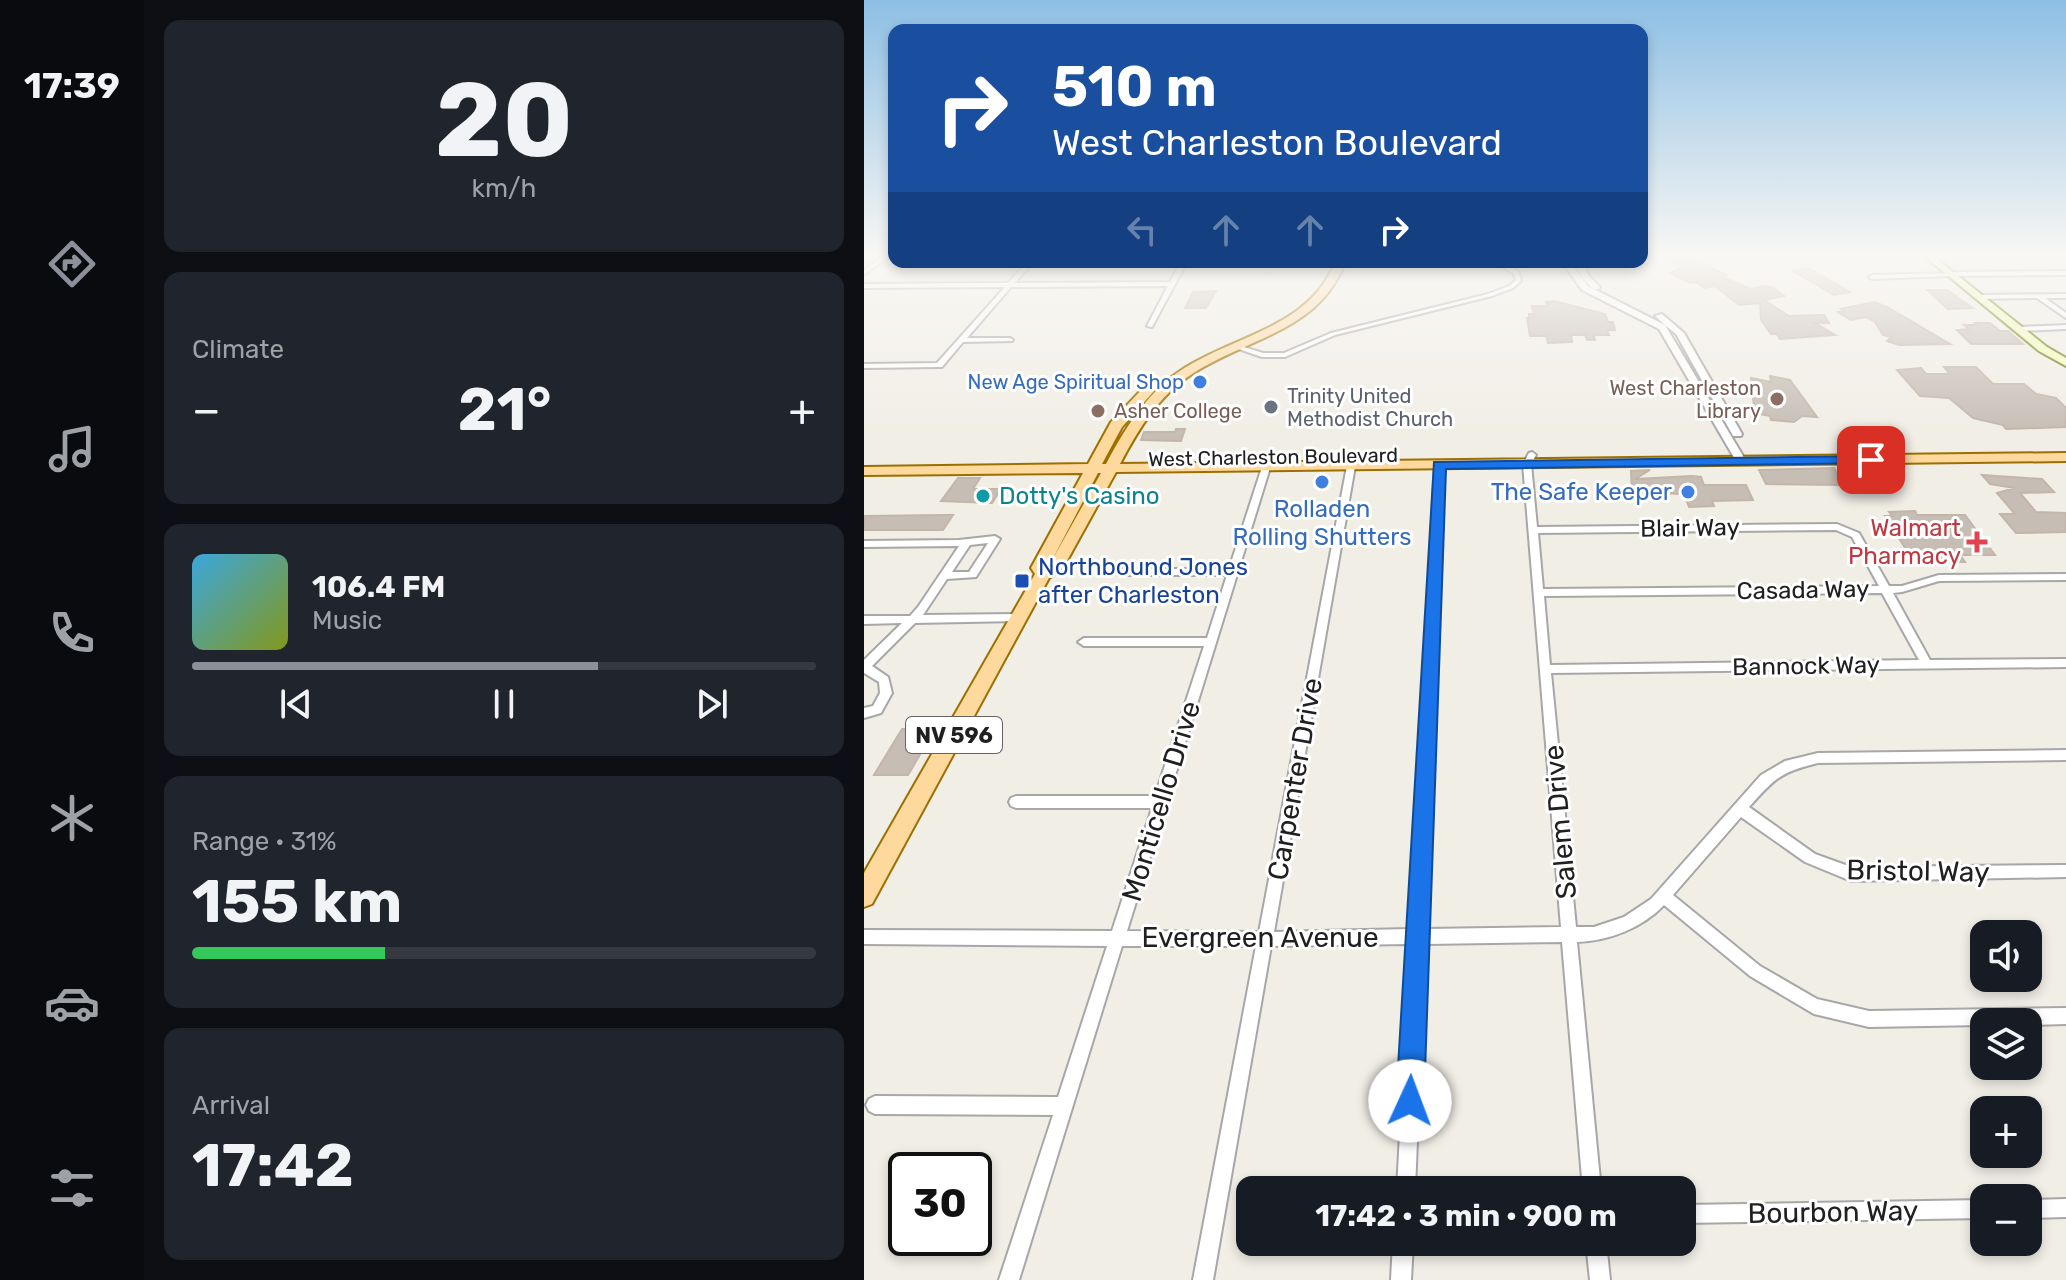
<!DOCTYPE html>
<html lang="en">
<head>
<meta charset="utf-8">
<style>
	:root { --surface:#171b24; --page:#20242c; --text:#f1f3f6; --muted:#9ea1a6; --line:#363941; --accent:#8c9099 }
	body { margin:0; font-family:Rubik,sans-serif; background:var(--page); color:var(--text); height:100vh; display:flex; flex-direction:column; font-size:30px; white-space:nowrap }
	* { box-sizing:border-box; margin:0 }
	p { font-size:26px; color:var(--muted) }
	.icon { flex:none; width:44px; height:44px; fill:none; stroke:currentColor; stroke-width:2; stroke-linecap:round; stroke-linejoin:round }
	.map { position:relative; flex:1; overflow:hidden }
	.sheet { display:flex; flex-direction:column; gap:20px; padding:20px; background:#0d0f14; width:720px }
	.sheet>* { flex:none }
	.top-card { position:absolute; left:24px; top:24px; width:760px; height:244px; border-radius:16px; box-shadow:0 4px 12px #0003; background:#1a4fa0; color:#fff; overflow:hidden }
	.buttons { position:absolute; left:1106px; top:920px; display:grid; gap:16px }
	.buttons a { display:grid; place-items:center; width:72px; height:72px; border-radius:16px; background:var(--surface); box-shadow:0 4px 12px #0003; font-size:40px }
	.speed { position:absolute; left:24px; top:1152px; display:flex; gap:16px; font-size:40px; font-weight:700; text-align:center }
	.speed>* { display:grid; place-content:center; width:104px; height:104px; border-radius:50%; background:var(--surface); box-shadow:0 4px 12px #0003; line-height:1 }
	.speed .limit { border:4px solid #111; border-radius:12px; background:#fff; color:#111 }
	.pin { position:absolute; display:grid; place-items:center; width:68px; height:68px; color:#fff; margin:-34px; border-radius:16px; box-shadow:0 4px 12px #0006 }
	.me { position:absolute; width:88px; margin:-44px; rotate:2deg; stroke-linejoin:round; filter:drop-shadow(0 0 6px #0008) }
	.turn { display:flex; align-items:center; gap:28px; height:168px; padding:0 32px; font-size:36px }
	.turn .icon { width:104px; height:104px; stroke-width:2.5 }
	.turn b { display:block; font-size:56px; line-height:68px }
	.lanes { display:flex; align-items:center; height:76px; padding:0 32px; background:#0003; justify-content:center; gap:40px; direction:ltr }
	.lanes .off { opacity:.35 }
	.big { font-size:60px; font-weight:700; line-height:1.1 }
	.sheet .card { flex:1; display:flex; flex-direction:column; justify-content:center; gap:12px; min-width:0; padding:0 28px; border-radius:16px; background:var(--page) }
	.sheet .dial { align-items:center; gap:0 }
	.dial b { font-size:104px; line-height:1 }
	.song { display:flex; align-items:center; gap:24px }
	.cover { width:96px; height:96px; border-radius:12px; background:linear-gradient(135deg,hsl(200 70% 55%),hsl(70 70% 35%)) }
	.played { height:8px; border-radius:4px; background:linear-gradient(90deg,var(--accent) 65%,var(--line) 65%) }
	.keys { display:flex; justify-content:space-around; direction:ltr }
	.heat { display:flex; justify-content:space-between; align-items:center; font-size:44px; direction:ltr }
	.charge { height:12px; border-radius:6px; background:linear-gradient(90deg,#34c759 31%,var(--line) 0) }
	.trip { position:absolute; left:372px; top:1176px; width:460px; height:80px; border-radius:16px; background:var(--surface); box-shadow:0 4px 12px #0003; font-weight:700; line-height:80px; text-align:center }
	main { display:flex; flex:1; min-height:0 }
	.dock { display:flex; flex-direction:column; width:144px; justify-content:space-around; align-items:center; background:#090b0e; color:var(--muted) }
	.dock .icon { width:56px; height:56px }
	.dock .current { color:var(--accent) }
	.dock b { font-size:36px; color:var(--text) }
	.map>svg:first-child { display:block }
</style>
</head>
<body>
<main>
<nav class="dock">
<b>17:39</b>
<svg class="icon current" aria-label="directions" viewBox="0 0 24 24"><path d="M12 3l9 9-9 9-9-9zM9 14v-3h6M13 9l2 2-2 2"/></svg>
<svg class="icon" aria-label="music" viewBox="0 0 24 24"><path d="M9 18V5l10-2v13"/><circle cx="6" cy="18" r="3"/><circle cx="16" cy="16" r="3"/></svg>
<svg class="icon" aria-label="phone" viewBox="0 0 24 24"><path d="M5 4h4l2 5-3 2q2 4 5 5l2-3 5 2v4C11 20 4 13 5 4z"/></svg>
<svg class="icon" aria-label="climate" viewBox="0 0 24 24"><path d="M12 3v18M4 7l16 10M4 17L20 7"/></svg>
<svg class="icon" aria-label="car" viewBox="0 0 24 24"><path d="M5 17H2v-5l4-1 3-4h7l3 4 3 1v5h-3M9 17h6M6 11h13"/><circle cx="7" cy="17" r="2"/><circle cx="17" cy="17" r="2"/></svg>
<svg class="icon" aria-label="filters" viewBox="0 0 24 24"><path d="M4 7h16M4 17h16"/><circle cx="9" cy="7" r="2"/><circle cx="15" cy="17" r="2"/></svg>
</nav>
<section class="sheet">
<div class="card dial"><b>20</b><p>km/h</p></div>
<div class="card"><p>Climate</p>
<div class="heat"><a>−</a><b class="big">21°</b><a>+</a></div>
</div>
<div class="card">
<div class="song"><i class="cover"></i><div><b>106.4 FM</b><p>Music</p></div></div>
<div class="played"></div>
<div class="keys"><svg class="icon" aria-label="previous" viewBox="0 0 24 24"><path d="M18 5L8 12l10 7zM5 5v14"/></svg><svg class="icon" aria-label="pause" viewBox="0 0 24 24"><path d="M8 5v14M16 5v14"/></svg><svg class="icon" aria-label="next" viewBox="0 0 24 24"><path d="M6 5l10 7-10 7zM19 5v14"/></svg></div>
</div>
<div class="card"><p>Range · 31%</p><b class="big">155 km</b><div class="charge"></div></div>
<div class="card"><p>Arrival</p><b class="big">17:42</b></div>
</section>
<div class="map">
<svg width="1202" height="1280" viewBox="0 0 1202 1280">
	<rect width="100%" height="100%" fill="#f1eee6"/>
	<path fill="#c6beb5" stroke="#c3b5a8" stroke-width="2" d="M799,255h24l39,20 -6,1 31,13 14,-3 9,2 10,8 -20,4 25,16 35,-1 5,8h-14l20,12 -55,4 -3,-5h-6l-10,-14 -1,-17 -21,2 -24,-19 -11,2 -8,-6 -6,1 -20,-10 12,-6z
		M944,268l42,24 -16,3 -41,-24z
		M1063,290h20l26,18 -25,1z
		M352,291l-10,17h-21l8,-16z
		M690,301l51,13 3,8h5l2,8h-8l2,5h-15l1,5h-8l-2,-5h-14l1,7 -24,1 -2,-7h-16l-3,-18h2v-4h5l-2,-8h15l-1,-4z
		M1010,302l13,5 63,37 -51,1 -12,-4 4,-4 -8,-2 -8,-13 -9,-5 -15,3 -13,-8 6,-1 -3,-2z
		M1111,323h15l10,8h8l15,13h-52l-14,-14 12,-1 -5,-4h13z
		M1080,367h32l17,17h31l12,10 20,4 10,10v19l-60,2 -3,-4 -30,-7 -24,-20 -29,-2 -23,-26 24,-2 5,6h24z
		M906,376l20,4 27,37 -15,-1 -8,6 -23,-2 -1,-4 -10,-2 -6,-8 -3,-28 20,4z
		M312,429h9l-4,12 -40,-1 3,-8h31z
		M970,468l10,17 -78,-1 -7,-14z
		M786,470l-15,9 57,-3 9,1 3,8h42l7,15 -41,1 2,5 -25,1 -5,-13 -52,-2 -1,-21z
		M1118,475l60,4 12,13 -34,1 16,19 30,1v19l-50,1 -16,-19h15l-18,-21 18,-5 -25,-4z
		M94,478h22l-7,11h28l-9,14 -51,-2z
		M1051,511l2,4h48l30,40h-35l5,7h-22l-4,-6h-29l-25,-40h7l-3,-4z
		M82,515h7l-10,15h-79v-14z
		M38,729h33l-27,46h-34z"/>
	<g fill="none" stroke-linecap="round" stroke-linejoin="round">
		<g stroke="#a7a7a7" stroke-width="4">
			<path id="minor" d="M20,255h6l-26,20v-5z
				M163,262h6l-18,21 155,-1 11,-20h6l-35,65 -5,-1 21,-40 -157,1 -44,51h43l3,2 -1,1 -49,1 -21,25h-3l-75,1v-4l73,-1 68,-76 -141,1v-4l144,-1z
				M631,262h7l17,10 2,9 -8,7 -21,8 -157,39 -50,22h-23l-32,-11 4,-2 29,9h21l47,-20 157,-39 21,-8 7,-6 -2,-6z
				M1089,273l1,1 -3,2 -79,3 -3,-2 3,-2z
				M1202,294v4h-21l21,15v5l-29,-20 -58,1 -3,-2 3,-2z
				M1202,325v4l-47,2 -3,-2 3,-2z
				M668,452l4,3 -5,9 6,63 300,-3 22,9 30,53h13l37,-11 127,-1v6l-127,1 -37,11 -9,1 37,67 136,-1v8l-515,6 25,254h18l30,-10 27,-18 110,-124 24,-14 33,-8 248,-3v10l-248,3c-38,9 -44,16 -69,44l66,47 36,13 215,-2v12l-215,4 -46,-19 -64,-45 -68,78 87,71 57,33 52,12 197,-3v16l-38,1v-3h-44v3l-115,2 -55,-13 -64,-38 -86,-71c-22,23 -55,36 -87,37l24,248h-18l-21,-248 -137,2 -10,246h-18l13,-246 -139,2 -58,334h-20l63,-334h-134l-103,334h-20l54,-165 -178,-1 -6,-3 -3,-6 3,-6 6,-3 183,1 49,-151 -243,-2v-14l248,1 40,-123h-136l-5,-2 -2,-4 2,-4 5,-2h139l49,-150h-120l-6,-4 6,-4h123l20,-63h-108l-5,-3 5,-3h110l36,-111 4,-3 4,3 -146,473 132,1 88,-466 4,-3 4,3 -81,466 136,-3 25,-464 4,-3 4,3 -18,464 136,-2 -38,-463 6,-11zM972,530l16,7 27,49 -336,3 -5,-56zM1018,593l37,67 -369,5 -6,-69z
				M131,536l5,3 -24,38 -29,2 -24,36 97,-1 5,4 -1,3 -109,2 -43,43 16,11 4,16 -11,20 -17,5v-10l9,-2 7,-13 -1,-11 -15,-9v-13l38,-37 -38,1v-8h46l8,-9 41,-61 -95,1v-6l95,-1zM124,543l-19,29h-17l18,-27z
				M1202,1199v18l-38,1v-18z
				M1120,1200v18l-302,5v-18z
				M529,1242h20l-2,38h-20z
				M722,1242h20l4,38h-20z"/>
		</g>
		<g stroke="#a7a7a7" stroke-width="4">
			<path id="tertiary" d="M698,262h8l18,24 77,39 -10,-9 7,-2 22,19 58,101 -1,2h-8l-1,-2 -56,-100 -11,-9 81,136 -1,2 -4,1 -5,-3 -77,-132 -77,-39z
				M710,262h8l7,14 11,11 -1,2h-6l-10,-10z
				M1202,271v4l-115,1 -4,-2 4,-2z"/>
		</g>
		<g stroke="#687b03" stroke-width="4">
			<path id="secondary" d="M1059,255h9l115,92 19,11v8l-27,-15z"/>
		</g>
		<g stroke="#9c7000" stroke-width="4">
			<path id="primary" d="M471,262h10c-25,69 -98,76 -153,112 -33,21 -54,56 -72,90l946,-11v8l-950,11 -53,96 -14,10 -177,326 -8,3v-34l171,-299 -4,-6 52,-95 -219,2v-8l224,-3 23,-42 35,-37h8v6l-32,36 -20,37h4c19,-36 42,-73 77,-95 53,-34 127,-42 152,-107zM234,473h3l-50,89z"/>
		</g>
		<use href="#minor" fill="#fff" fill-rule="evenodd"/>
		<use href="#tertiary" fill="#fff" fill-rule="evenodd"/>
		<use href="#secondary" fill="#f4fbba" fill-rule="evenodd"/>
		<use href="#primary" fill="#fed99e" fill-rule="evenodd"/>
	</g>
	<linearGradient id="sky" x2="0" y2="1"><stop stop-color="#8dbfe4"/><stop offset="0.59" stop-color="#f9f7f4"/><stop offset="1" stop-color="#f9f7f4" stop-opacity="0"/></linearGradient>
	<rect width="1202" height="434" fill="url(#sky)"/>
	<path fill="#1a73e8" stroke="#114b97" stroke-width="2" d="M1007,456l5,1v6l-430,6 -22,632 -4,10 -10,4 -10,-4 -4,-10 38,-639z"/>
	<g fill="#3f7fe0" stroke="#fff" stroke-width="3">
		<circle cx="336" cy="382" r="8"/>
		<circle cx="458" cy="482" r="8"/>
		<circle cx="824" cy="492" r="8"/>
	</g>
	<g fill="#8d6e63" stroke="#fff" stroke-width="3">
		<circle cx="913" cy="399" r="8"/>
		<circle cx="234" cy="411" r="8"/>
	</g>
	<circle fill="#6b7280" stroke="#fff" stroke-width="3" cx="407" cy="407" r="8"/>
	<circle fill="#0f9aa8" stroke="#fff" stroke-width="3" cx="119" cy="496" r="8"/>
	<path fill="#e0444e" stroke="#fff" stroke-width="3" d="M1109 530h8v8h8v8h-8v8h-8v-8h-8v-8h8z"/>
	<rect fill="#1a4fb4" stroke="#fff" stroke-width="3" x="150" y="573" width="16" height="16" rx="4"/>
	<g text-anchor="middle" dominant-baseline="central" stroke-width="6" stroke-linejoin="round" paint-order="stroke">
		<g font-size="20" fill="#366cbe" stroke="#fff" text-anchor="end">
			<text x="320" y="382">New Age Spiritual Shop</text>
		</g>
		<g font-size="20" fill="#785e54" stroke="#fff" text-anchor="end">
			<text x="897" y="388">West Charleston<tspan x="897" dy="23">Library</tspan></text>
			<text x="250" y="411" text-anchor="start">Asher College</text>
		</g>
		<g font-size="20" fill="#5b616d" stroke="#fff" text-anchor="start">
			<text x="423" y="396">Trinity United<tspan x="423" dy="23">Methodist Church</tspan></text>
		</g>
		<g font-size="20" fill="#202020" stroke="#fff">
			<text transform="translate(409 457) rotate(-1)">West Charleston Boulevard</text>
		</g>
		<rect fill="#fff" stroke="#636363" stroke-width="2" x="42" y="717" width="96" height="36" rx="6"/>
		<g font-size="22" font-weight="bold" fill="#202020">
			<text x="90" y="735">NV 596</text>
		</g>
		<g font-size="24" fill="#366cbe" stroke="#fff" text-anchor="end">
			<text x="808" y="492">The Safe Keeper</text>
			<text x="458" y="509" text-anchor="middle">Rolladen<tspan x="458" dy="28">Rolling Shutters</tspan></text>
		</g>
		<g font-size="24" fill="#0d838f" stroke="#fff" text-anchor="start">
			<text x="135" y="496">Dotty's Casino</text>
		</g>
		<g font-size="24" fill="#202020" stroke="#fff">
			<text transform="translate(826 528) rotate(-1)">Blair Way</text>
			<text transform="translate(939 590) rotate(-1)">Casada Way</text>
			<text transform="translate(942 666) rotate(-1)">Bannock Way</text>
		</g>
		<g font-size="24" fill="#be3a42" stroke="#fff" text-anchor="end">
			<text x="1097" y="528">Walmart<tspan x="1097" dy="28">Pharmacy</tspan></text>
		</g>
		<g font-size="24" fill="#164399" stroke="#fff" text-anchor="start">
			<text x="174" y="567">Northbound Jones<tspan x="174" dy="28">after Charleston</tspan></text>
		</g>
		<g font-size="28" fill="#202020" stroke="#fff">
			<text transform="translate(431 779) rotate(-80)">Carpenter Drive</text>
			<text transform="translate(297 801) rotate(-73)">Monticello Drive</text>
			<text transform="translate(696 822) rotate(-95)">Salem Drive</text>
			<text transform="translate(1054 871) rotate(1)">Bristol Way</text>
			<text x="396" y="937">Evergreen Avenue</text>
			<text transform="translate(969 1212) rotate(-1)">Bourbon Way</text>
		</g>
	</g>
</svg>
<div class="buttons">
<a><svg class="icon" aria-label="sound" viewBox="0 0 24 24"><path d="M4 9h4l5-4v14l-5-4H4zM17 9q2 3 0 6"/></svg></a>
<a><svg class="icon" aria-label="layers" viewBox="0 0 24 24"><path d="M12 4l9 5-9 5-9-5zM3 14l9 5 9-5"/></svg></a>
<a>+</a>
<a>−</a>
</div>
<div class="speed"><div class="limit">30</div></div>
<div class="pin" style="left:1007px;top:460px;background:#d93025"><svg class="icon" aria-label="arrive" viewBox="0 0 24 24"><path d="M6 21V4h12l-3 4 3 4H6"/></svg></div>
<svg class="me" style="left:546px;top:1101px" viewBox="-20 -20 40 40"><circle r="19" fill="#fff"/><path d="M0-13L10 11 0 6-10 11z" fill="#1a73e8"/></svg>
<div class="trip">17:42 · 3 min · 900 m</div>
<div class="top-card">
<div class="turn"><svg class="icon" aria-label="right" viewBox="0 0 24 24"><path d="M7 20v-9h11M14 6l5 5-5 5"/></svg><div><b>510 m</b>West Charleston Boulevard</div></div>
<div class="lanes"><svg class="icon off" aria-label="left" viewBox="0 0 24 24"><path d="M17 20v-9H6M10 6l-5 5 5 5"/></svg><svg class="icon off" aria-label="ahead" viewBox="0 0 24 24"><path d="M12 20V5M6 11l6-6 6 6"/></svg><svg class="icon off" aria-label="ahead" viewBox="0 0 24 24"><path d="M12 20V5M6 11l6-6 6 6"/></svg><svg class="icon" aria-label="right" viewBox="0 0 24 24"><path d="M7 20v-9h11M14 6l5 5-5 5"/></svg></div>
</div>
</div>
</main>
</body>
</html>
